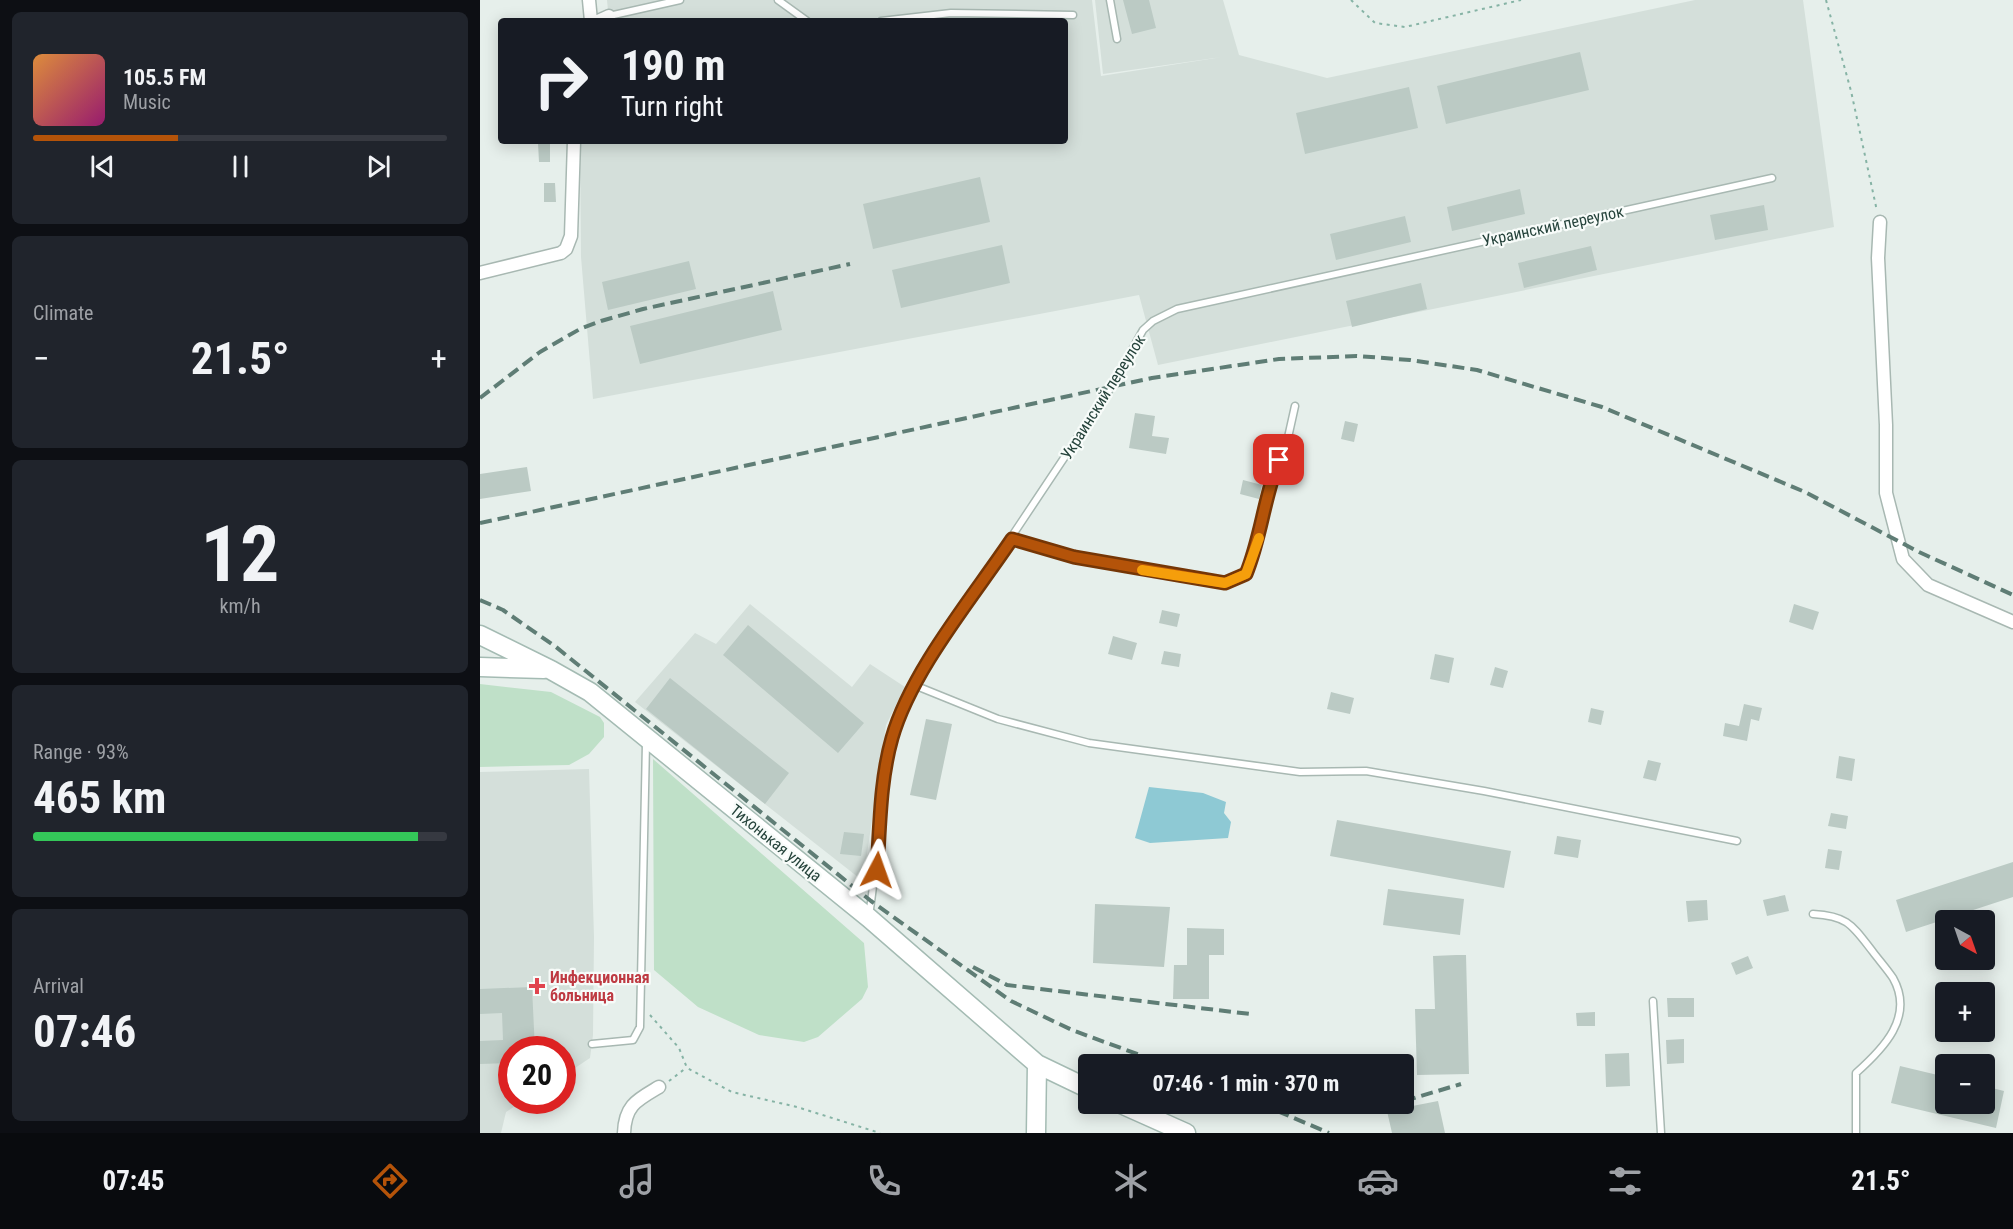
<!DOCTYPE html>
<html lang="en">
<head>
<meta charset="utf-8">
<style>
	:root { --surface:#171b24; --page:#20242c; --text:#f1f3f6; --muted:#9ea1a6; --line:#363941; --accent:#b45309 }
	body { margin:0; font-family:"Roboto Condensed",sans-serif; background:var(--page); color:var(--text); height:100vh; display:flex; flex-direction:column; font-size:22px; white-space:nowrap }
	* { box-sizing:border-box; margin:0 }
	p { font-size:20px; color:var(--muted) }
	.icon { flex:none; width:33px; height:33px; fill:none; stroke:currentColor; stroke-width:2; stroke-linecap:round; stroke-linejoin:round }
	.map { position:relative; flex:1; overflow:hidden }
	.details { display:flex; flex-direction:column; gap:12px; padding:12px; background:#0d0f14; width:480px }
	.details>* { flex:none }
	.top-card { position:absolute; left:18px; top:18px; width:570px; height:126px; border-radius:6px; box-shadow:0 3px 15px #0003; background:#171b24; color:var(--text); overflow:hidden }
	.needle { width:39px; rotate:140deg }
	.fabs { position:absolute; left:1455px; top:910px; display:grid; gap:12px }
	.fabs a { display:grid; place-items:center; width:60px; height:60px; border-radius:6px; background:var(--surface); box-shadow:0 3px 15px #0003; font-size:30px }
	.speed { position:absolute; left:18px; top:1036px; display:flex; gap:12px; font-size:30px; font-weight:700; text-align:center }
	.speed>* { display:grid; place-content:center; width:78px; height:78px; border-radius:50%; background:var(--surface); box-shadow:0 3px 15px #0003; line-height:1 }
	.speed .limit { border:9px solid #d22; background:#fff; color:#111 }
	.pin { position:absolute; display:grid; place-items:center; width:51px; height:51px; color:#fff; margin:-26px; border-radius:12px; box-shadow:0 3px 9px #0006 }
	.me { position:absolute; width:66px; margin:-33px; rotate:4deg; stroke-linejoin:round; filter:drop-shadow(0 0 4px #0008) }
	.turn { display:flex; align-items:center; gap:21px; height:126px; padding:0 24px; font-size:27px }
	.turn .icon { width:78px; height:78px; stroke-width:2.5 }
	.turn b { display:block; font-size:42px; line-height:51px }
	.big { font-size:45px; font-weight:700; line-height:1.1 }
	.details .tile { flex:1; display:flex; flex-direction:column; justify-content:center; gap:9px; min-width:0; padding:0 21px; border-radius:9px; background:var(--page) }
	.details .dial { align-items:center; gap:0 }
	.dial b { font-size:78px; line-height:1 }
	.song { display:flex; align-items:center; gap:18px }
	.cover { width:72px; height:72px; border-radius:9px; background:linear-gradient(135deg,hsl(30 70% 55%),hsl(320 70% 35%)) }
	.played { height:6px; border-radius:3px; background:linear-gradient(90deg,var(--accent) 35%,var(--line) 35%) }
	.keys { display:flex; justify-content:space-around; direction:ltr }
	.heat { display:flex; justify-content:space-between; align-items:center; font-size:33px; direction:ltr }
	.charge { height:9px; border-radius:4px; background:linear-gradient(90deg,#34c759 93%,var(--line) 0) }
	.trip { position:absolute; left:598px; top:1054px; width:336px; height:60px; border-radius:6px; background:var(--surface); box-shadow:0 3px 15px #0003; font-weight:700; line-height:60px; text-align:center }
	.tab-bar { display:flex; height:96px; justify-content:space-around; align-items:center; background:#090b0e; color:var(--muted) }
	.tab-bar .icon { width:42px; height:42px }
	.tab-bar .active { color:var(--accent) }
	.tab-bar b { font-size:27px; color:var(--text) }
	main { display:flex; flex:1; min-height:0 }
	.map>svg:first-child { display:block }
</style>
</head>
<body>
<main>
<section class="details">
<div class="tile">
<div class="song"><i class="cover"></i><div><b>105.5 FM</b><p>Music</p></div></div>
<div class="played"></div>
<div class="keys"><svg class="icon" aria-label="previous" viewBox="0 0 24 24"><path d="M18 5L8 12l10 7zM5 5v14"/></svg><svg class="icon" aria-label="pause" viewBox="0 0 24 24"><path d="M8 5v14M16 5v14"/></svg><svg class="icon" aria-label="next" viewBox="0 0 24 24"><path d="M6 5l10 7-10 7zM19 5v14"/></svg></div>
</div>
<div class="tile"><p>Climate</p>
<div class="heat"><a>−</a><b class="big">21.5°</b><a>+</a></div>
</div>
<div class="tile dial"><b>12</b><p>km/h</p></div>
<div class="tile"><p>Range · 93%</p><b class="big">465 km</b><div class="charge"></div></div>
<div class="tile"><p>Arrival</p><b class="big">07:46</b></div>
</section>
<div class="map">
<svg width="1533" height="1133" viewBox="0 0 1533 1133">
	<rect width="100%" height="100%" fill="#e6efeb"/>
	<path fill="#d4dfda" d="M127,0h485l9,76 121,-19 -119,17 -8,-74h128l16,55 88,23 368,-78h108l31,227 -676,138 -19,-70 -546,104 -12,-142 -1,-116h485v-120h-456z
		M270,604l102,83 18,-23 35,23 -19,38 -23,156 -228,-179 60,-69 21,11z
		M109,769l5,168 -1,98 -3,23 -27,18 -1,-26h-50v51h11l-17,11 -5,21h-21v-361z"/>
	<path fill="#bfe0c8" d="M0,684l71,8 49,25 4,6v14l-15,17 -20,11 -89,2z
		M173,759l211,184 4,44 -6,12 -44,38 -14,5 -45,-7 -61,-28 -44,-37z"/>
	<path fill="#8ec9d4" d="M669,787l54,6 23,9 -2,11 7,9 -3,16 -78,5 -15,-5z"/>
	<path fill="#bbcac4" d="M643,0h26l7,28 -24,6z
		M1100,52l9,38 -143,34 -9,-38z
		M929,87l9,41 -113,26 -9,-41z
		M70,142v20h-11l-1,-19z
		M500,177l10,45 -117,27 -10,-45z
		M64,183h11l1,19h-12z
		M1040,189l5,25 -73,17 -5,-24z
		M1284,205l4,25 -53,10 -5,-25z
		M925,216l6,26 -75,18 -6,-26z
		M522,245l8,38 -109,25 -9,-38z
		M1111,246l6,24 -73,18 -6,-25z
		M209,261l7,28 -88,21 -6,-28z
		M941,283l6,26 -75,18 -6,-26z
		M293,291l9,39 -142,34 -10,-38z
		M655,413l20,3 -3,20 17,2 -3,16 -37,-6z
		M865,421l13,3 -4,18 -13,-3z
		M47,467l4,24 -51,8v-25z
		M763,480l19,5 -3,14 -19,-5z
		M1314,604l25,8 -6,18 -24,-8z
		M682,610l18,4 -3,13 -18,-4z
		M268,625l116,98 -26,30 -115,-98z
		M633,636l24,7 -5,17 -24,-6z
		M684,651l17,3 -2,13 -18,-3z
		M955,654l19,4 -5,25 -19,-4z
		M1015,667l13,4 -5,17 -13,-3z
		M190,678l119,95 -24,31 -119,-95z
		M851,692l23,6 -4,16 -23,-5z
		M1264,704l18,4 -3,13 -8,-2 -4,22 -24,-5 2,-13 14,3z
		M1111,708l13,3 -3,14 -13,-3z
		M446,719l26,5 -16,76 -26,-5z
		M1359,756l16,3 -3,22 -16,-3z
		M1168,760l13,3 -5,18 -13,-3z
		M1351,813l17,3 -2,13 -18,-3z
		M857,820l174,31 -7,37 -174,-32z
		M364,832l20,2 -3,22 -21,-2z
		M1077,836l24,4 -3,18 -24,-4z
		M1348,849l14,2 -3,19 -14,-2z
		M1533,862v35l-107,35 -10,-32z
		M908,889l76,10 -4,36 -77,-10z
		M1305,895l4,16 -22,5 -4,-16z
		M1227,900l1,20 -20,2 -2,-21z
		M615,904l75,3 -6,60 -71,-4z
		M707,928l37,1v26h-15v44h-36l1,-34h13z
		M976,955h10l3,119 -52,1 -2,-66h20l-2,-53z
		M1268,956l5,12 -17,7 -5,-12z
		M52,987l3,63h-23v13l-32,1v-23l23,-1 -1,-27 -22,1v-25z
		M1187,998h27v19h-26z
		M1115,1012v14h-18l-1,-13z
		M1204,1039v24l-17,1 -1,-24z
		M1149,1053l1,33 -24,1 -1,-33z
		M1420,1066l46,11v27h38v-18l20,5 -8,37 -105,-25z
		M958,1101l7,32h-53l-5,-22z"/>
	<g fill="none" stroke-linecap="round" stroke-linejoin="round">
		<g stroke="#a8b8b2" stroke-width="9">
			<path id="lane" d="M298,0l29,21
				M630,0l7,39
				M129,16l71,-16
				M401,21l70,-8 122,2
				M533,539l61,18 151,26 21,-8 10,-25 15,-71 16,-37 8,-36
				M434,685l84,34 91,24 211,29 66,-1 118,20 253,50
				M1333,914c35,2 39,11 60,38 6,8 14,17 20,26 22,39 -10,71 -37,95v60
				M389,915c10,-58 8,-119 23,-175 6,-26 19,-49 32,-72l188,-282 31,-56 10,-9 24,-12 595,-131
				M1173,1001l8,132
				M112,1044l41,-4 7,-13 6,-284"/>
		</g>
		<g stroke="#a8b8b2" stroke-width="15">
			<path id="street" d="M109,0l2,21
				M118,21l11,-5
				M1400,222l-2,36 8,167v68l17,66 25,26 85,37
				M0,273l81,-20 5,-4 5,-13 3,-95
				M144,1133c1,-28 13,-33 35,-46"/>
		</g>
		<g stroke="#a4bbb3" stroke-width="21">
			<path id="secondary" d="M0,635l71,35 39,22 279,226 168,146 52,25
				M0,667l64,2
				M641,1104l65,29
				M556,1133l1,-69"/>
		</g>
		<path stroke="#86b3a5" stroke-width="2" stroke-dasharray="3 4.5" stroke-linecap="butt" d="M871,0l24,23 30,4 116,-27
			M1346,0l25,91 26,120
			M170,1015l29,33 8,20 45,24 65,15 83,26
			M189,1081l17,-13"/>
		<use href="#lane" stroke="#fff" stroke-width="6"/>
		<use href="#street" stroke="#fff" stroke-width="12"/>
		<use href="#secondary" stroke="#fff" stroke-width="18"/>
		<path stroke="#5f7d75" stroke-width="4" stroke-dasharray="12 6" stroke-linecap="butt" d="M0,398l60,-46 40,-23 21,-8 42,-12 207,-45
			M0,523l672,-145 127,-19 78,-3 53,4 67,10 125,37 203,85 114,60 94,43
			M0,600l23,10 53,37 315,254 140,100 61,29 95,35
			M493,967l34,18 243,29
			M924,1101l57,-17
			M781,1104l68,29
			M852,1104h30"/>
	</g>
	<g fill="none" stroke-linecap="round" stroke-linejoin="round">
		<g stroke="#753606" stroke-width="15">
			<path id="route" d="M397,870c3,-44 3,-90 15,-132 19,-67 81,-141 120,-199l62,18 151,26 21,-9c15,-36 18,-77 33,-114"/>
		</g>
		<use href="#route" stroke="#b45309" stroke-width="10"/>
		<path stroke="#f59e0b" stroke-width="10" d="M662,570l83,13 21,-9 13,-36"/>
	</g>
	<path fill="#e0444e" stroke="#f7fbf9" stroke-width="2" d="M54 977h6v6h6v6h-6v6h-6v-6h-6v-6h6z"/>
	<g text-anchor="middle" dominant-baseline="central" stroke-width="4.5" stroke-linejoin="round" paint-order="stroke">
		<g font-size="16" fill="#24423a" stroke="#f7fbf9">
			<text transform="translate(1073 226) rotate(-12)">Украинский переулок</text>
			<text transform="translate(623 397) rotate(-58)">Украинский переулок</text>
			<text transform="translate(296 843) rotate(39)">Тихонькая улица</text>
		</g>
		<g font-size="16" font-weight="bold" fill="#be3a42" stroke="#f7fbf9" text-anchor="start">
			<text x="70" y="977">Инфекционная<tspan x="70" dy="18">больница</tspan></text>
		</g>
	</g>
</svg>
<div class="fabs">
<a><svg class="needle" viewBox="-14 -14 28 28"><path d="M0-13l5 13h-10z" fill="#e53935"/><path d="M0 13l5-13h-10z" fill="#9ea1a6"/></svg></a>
<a>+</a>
<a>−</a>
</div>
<div class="speed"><div class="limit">20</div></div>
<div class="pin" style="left:799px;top:460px;background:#d93025"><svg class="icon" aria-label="arrive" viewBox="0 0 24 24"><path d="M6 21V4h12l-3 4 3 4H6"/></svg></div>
<svg class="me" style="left:397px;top:870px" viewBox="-20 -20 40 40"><path d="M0-17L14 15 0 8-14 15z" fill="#b45309" stroke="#fff" stroke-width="4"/></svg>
<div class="trip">07:46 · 1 min · 370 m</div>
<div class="top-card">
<div class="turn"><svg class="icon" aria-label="right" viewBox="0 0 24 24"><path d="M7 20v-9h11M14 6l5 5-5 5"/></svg><div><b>190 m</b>Turn right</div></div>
</div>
</div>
</main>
<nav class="tab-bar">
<b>07:45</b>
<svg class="icon active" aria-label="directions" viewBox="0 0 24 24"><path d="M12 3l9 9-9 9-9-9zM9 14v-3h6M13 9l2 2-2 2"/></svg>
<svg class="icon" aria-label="music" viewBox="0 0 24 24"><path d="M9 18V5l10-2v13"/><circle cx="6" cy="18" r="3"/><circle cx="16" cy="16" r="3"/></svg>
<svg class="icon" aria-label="phone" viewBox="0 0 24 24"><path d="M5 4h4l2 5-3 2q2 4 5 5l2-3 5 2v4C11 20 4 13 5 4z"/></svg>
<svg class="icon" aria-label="climate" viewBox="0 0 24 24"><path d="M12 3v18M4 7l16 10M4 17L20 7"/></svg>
<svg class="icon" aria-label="car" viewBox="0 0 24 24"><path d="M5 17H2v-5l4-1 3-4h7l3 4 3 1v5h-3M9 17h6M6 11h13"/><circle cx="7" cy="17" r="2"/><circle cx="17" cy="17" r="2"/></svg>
<svg class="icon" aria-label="filters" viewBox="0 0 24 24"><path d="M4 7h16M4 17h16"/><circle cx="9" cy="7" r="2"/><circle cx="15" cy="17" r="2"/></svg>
<b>21.5°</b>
</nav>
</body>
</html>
